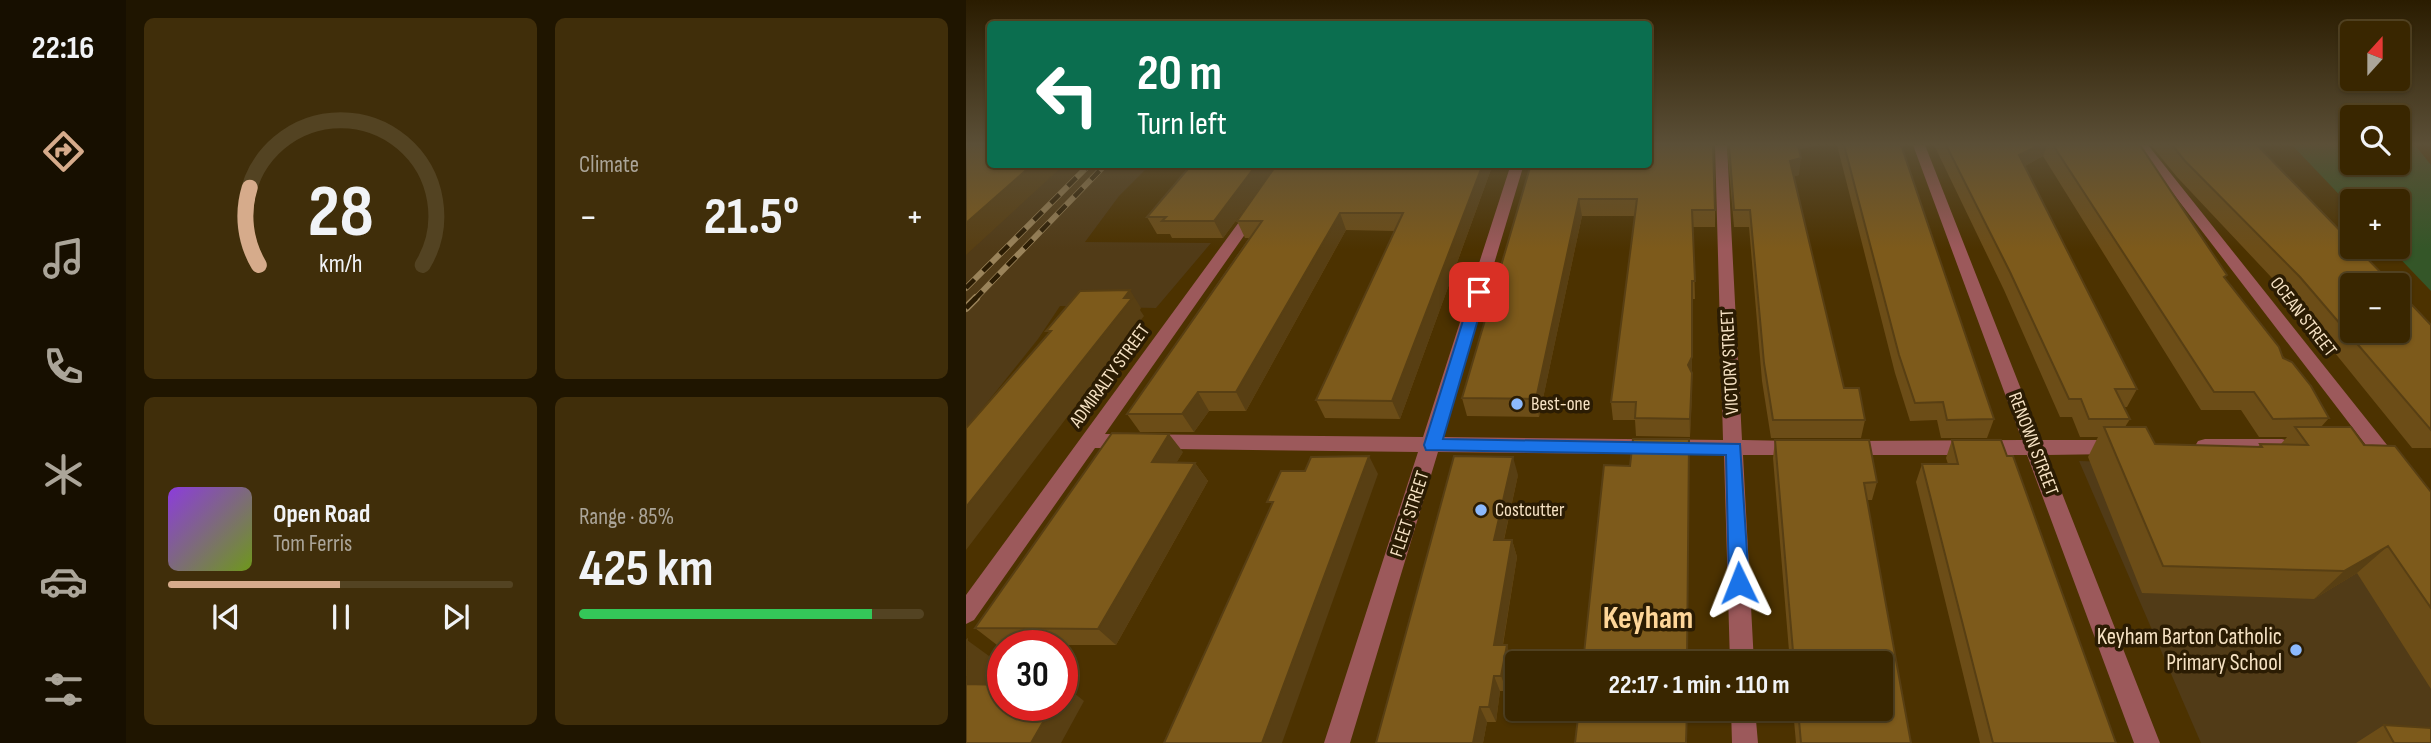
<!DOCTYPE html>
<html lang="en">
<head>
<meta charset="utf-8">
<style>
	:root { --surface:#392600; --page:#402e0a; --text:#f1f3f6; --muted:#aba599; --line:#534322; --accent:#d6ab8b }
	body { margin:0; font-family:"Sofia Sans Condensed",sans-serif; background:var(--page); color:var(--text); height:100vh; display:flex; flex-direction:column; font-size:26px; white-space:nowrap }
	* { box-sizing:border-box; margin:0 }
	p { font-size:23px; color:var(--muted) }
	.icon { flex:none; width:38px; height:38px; fill:none; stroke:currentColor; stroke-width:2; stroke-linecap:round; stroke-linejoin:round }
	.map { position:relative; flex:1; overflow:hidden }
	.panel { display:flex; flex-direction:column; gap:18px; padding:18px; background:#1f1500; width:840px }
	.panel>* { flex:none }
	.guide { position:absolute; left:21px; top:21px; width:665px; height:147px; border-radius:7px; box-shadow:0 2px 5px #0004,0 0 0 2px var(--line); background:#0b6e4f; color:#fff; overflow:hidden }
	.needle { width:46px; rotate:21deg }
	.controls { position:absolute; left:1374px; top:21px; display:grid; gap:14px }
	.controls a { display:grid; place-items:center; width:70px; height:70px; border-radius:7px; background:var(--surface); box-shadow:0 2px 5px #0004,0 0 0 2px var(--line); font-size:35px }
	.speed { position:absolute; left:21px; top:630px; display:flex; gap:14px; font-size:35px; font-weight:700; text-align:center }
	.speed>* { display:grid; place-content:center; width:91px; height:91px; border-radius:50%; background:var(--surface); box-shadow:0 2px 5px #0004,0 0 0 2px var(--line); line-height:1 }
	.speed .limit { border:10px solid #d22; background:#fff; color:#111 }
	.pin { position:absolute; display:grid; place-items:center; width:60px; height:60px; color:#fff; margin:-30px; border-radius:14px; box-shadow:0 4px 10px #0006 }
	.me { position:absolute; width:77px; margin:-38px; rotate:358deg; stroke-linejoin:round; filter:drop-shadow(0 0 5px #0008) }
	.turn { display:flex; align-items:center; gap:24px; height:147px; padding:0 35px; font-size:32px }
	.turn .icon { width:91px; height:91px; stroke-width:2.5 }
	.turn b { display:block; font-size:49px; line-height:60px }
	.big { font-size:52px; font-weight:700; line-height:1.1 }
	.panel .tile { flex:1; display:flex; flex-direction:column; justify-content:center; gap:10px; min-width:0; padding:0 24px; border-radius:10px; background:var(--page) }
	.panel .dial { align-items:center; gap:0 }
	.dial svg { height:182px; overflow:visible; fill:none; stroke:var(--line); stroke-width:7; stroke-linecap:round; text-anchor:middle }
	.dial text { fill:var(--text); stroke:none }
	.song { display:flex; align-items:center; gap:21px }
	.cover { width:84px; height:84px; border-radius:10px; background:linear-gradient(135deg,hsl(270 70% 55%),hsl(80 70% 35%)) }
	.played { height:7px; border-radius:4px; background:linear-gradient(90deg,var(--accent) 50%,var(--line) 50%) }
	.keys { display:flex; justify-content:space-around; direction:ltr }
	.heat { display:flex; justify-content:space-between; align-items:center; font-size:38px; direction:ltr }
	.charge { height:10px; border-radius:5px; background:linear-gradient(90deg,#34c759 85%,var(--line) 0) }
	.panel .tiles { flex:1; display:grid; gap:18px; grid-template-columns:repeat(2,1fr) }
	.trip { position:absolute; left:539px; top:651px; width:388px; height:70px; border-radius:7px; background:var(--surface); box-shadow:0 2px 5px #0004,0 0 0 2px var(--line); font-weight:700; line-height:70px; text-align:center }
	main { display:flex; flex:1; min-height:0 }
	.dock { display:flex; flex-direction:column; width:126px; justify-content:space-around; align-items:center; background:#170f00; color:var(--muted) }
	.dock .icon { width:49px; height:49px }
	.dock .on { color:var(--accent) }
	.dock b { font-size:32px; color:var(--text) }
	.map>svg:first-child { display:block }
</style>
</head>
<body>
<main>
<nav class="dock">
<b>22:16</b>
<svg class="icon on" aria-label="directions" viewBox="0 0 24 24"><path d="M12 3l9 9-9 9-9-9zM9 14v-3h6M13 9l2 2-2 2"/></svg>
<svg class="icon" aria-label="music" viewBox="0 0 24 24"><path d="M9 18V5l10-2v13"/><circle cx="6" cy="18" r="3"/><circle cx="16" cy="16" r="3"/></svg>
<svg class="icon" aria-label="phone" viewBox="0 0 24 24"><path d="M5 4h4l2 5-3 2q2 4 5 5l2-3 5 2v4C11 20 4 13 5 4z"/></svg>
<svg class="icon" aria-label="climate" viewBox="0 0 24 24"><path d="M12 3v18M4 7l16 10M4 17L20 7"/></svg>
<svg class="icon" aria-label="car" viewBox="0 0 24 24"><path d="M5 17H2v-5l4-1 3-4h7l3 4 3 1v5h-3M9 17h6M6 11h13"/><circle cx="7" cy="17" r="2"/><circle cx="17" cy="17" r="2"/></svg>
<svg class="icon" aria-label="filters" viewBox="0 0 24 24"><path d="M4 7h16M4 17h16"/><circle cx="9" cy="7" r="2"/><circle cx="15" cy="17" r="2"/></svg>
</nav>
<section class="panel">
<div class="tiles">
<div class="tile dial"><svg viewBox="0 0 100 80">
<path d="M14 69A42 42 0 1 1 86 69"/>
<path d="M14 69A42 42 0 0 1 10 35" stroke="#d6ab8b"/>
<text x="50" y="56" font-size="32" font-weight="700">28</text>
<text x="50" y="72" font-size="11">km/h</text>
</svg></div>
<div class="tile"><p>Climate</p>
<div class="heat"><a>−</a><b class="big">21.5°</b><a>+</a></div>
</div>
<div class="tile">
<div class="song"><i class="cover"></i><div><b>Open Road</b><p>Tom Ferris</p></div></div>
<div class="played"></div>
<div class="keys"><svg class="icon" aria-label="previous" viewBox="0 0 24 24"><path d="M18 5L8 12l10 7zM5 5v14"/></svg><svg class="icon" aria-label="pause" viewBox="0 0 24 24"><path d="M8 5v14M16 5v14"/></svg><svg class="icon" aria-label="next" viewBox="0 0 24 24"><path d="M6 5l10 7-10 7zM19 5v14"/></svg></div>
</div>
<div class="tile"><p>Range · 85%</p><b class="big">425 km</b><div class="charge"></div></div>
</div>
</section>
<div class="map">
<svg width="1465" height="743" viewBox="0 0 1465 743">
	<rect width="100%" height="100%" fill="#4c3200"/>
	<path fill="#513b17" d="M185,164l-32,32 -34,46 126,1 -55,65 -96,-2 -22,33 -72,90v-196l79,-68z
		M1113,461l291,9 61,87v186h-230z"/>
	<path fill="#345628" d="M1326,145h60v18h46v-18h17l16,20v126l-42,-44h9v-46h-46v7z"/>
	<g fill="none" stroke-linecap="round" stroke-linejoin="round">
		<path fill="#9c595b" fill-rule="evenodd" d="M749,145h12l15,295 54,1 7,2 3,5 -3,5 -7,2h-53l11,208h-24l-6,-208 -286,-3 -88,291h-26l94,-291 -323,-4 -121,172 -8,4v-29l284,-388 5,-1 7,4 -157,224 318,3 88,-273h13l-82,273 281,3z
			M947,145h12l116,295h73l7,2 3,5 -3,5 -7,2 -67,1 113,288h-26l-107,-288h-179l-7,-2 -3,-5 3,-5 7,-2 174,-1z
			M1170,145h12l251,315 3,5 -3,5 -7,3 -7,-3z
			M1239,439h77l7,2 3,5 -3,5 -7,2h-77l-7,-2 -3,-5 3,-5z
			M765,709h24l3,34h-26z"/>
		<g stroke="#9a835a" stroke-width="6">
			<path id="rail-far1" d="M0,288l124,-124
				M8,300l132,-136"/>
		</g>
		<g stroke="#9a835a" stroke-width="8">
			<path id="rail" d="M0,308l10,-10"/>
		</g>
		<use href="#rail-far1" stroke="#2b1c03" stroke-width="4.5" stroke-dasharray="12" stroke-linecap="butt"/>
		<use href="#rail" stroke="#2b1c03" stroke-width="5" stroke-dasharray="16" stroke-linecap="butt"/>
	</g>
	<path fill="#6c4d17" fill-rule="evenodd" d="M761,145h93l-21,4v26l-5,1 50,212 21,32 -4,18h-90l-9,-57 -13,-154h-15z
		M871,145h64l93,274 -7,19h-46l-4,-18 -27,1 -15,-48z
		M968,145h206l85,133 104,140 -8,9 43,18 67,47v197l-74,-116 -43,26 -172,-6 -54,-136 10,-20h-18l-8,-20h-12l-56,-127zM1077,156l158,254h40l18,27h28l-6,7h-21l-2,3 -103,-3 -30,-17 5,-8 -6,-12h3l10,-18 -112,-223z
		M1185,145h106l174,180v123h-19l-124,-153 -111,-118z
		M226,164h301l-93,255 -75,-1 -9,-18 79,-169 -49,-1 -100,181h-37l-15,21h-54l-13,-18 122,-176h-4l-8,-17 22,-32 -36,49h-51l-2,-4h-13l-10,-17z
		M565,164l184,46v17h-22l2,72h-3v92l-2,46 -54,-1 -1,-16h-22l-2,-18 24,-186h-53l-43,201 -72,-1 -5,-18z
		M809,440l102,42 -5,18h-5l44,243h-115l-3,-34h88v-46h-91l-17,-205z
		M986,440l55,16 109,287h-136l-64,-261 6,-18h26l-2,-6z
		M217,452l-7,11h19l13,18 -92,164h-119l-22,-17z
		M552,475l-14,65h8l5,17 -14,88 9,16 -5,30h-7l-4,31h-9l-4,21h-107z
		M1418,725l47,18h-75z"/>
	<path fill="#583f13" d="M829,145h25l-25,5z
		M1073,145h8l-4,11 -29,16 5,-17z
		M835,158l-2,17 -10,3 1,-17z
		M67,164h32l-99,91v-32z
		M291,164h20l-54,74 -9,-17z
		M517,164h10l-93,255 -8,-18z
		M613,199l3,17 -43,201 -3,-18z
		M374,213l6,17 -100,181 -10,-19z
		M726,281v110l-2,46 -2,-72z
		M164,290l11,18 -1,2 4,6 -178,234v-43z
		M232,392l11,19 -15,21 -12,-18z
		M203,434l14,18 -17,28 -14,-18z
		M403,456l9,18 -96,269h-20z
		M547,457l5,18 -18,82 -6,-17z
		M229,463l13,18 -92,164 -18,-16z
		M546,540l5,17 -17,104 -6,-16z
		M1422,546l-31,27 -43,26 30,-28z
		M1,640l22,16v43l-23,-15z
		M541,645l5,16 -5,30 -6,-15z
		M528,676l6,15 -4,31 -7,-15z
		M98,685l20,16 -23,42h-30l22,-38h9v-16z
		M514,707l7,15 -4,21h-10z"/>
	<path fill="#7d5a1b" stroke="#583f13" stroke-width="2" d="M0,145h24v19h43l-67,59z
		M682,145h65l2,65h-23l3,71h-3v76l-4,8 4,8 -2,46 -55,-1 1,-16h-25l26,-203h-58l-43,200 -74,-1 69,-234h117z
		M763,145h69l3,13 -11,3 54,227h15l6,32h-92l-9,-57 -14,-153h-16z
		M878,145h57l93,274 -47,1 -4,-18 -28,1 -16,-48z
		M980,145h93l-20,10 118,234h-22l15,30h-41l-8,-20h-12l-59,-127z
		M1087,145h87l87,130 -3,2 55,70 4,11 9,4 19,24 18,32 -56,1 -19,-27h-40z
		M1206,145h85l95,98v4h4l37,38h-41v46h46v-41l33,35v105l-131,-153 -115,-116z
		M226,164h65l-43,57h-52l4,-4h-19z
		M311,164h206l-91,237 -76,-1 87,-187h-63l-104,179h-38l-16,22h-55l135,-193h-25z
		M164,290l-6,8h8l-166,209v-79l85,-97h-5l34,-40z
		M1138,427h42l9,17 107,3 -2,-3 48,1 -13,-18h56l13,18 31,1 36,46v116l-43,-62 -44,25 -181,-5z
		M146,433l57,1 -17,28 43,1 -97,166 -123,-1z
		M667,439h56l-2,224h-104l21,-198 26,1z
		M809,440h94l8,42 -13,1 47,260h-110l-3,-34h83v-46h-87z
		M986,440h49l6,16h6l103,287h-123l-71,-279h36z
		M403,456l-107,287h-98l109,-241h-6l14,-31h24l6,-14z
		M488,456l59,1 -19,83h18l-18,105h13l-6,31h-7l-5,31h-9l-7,36h-97z
		M1,640l-1,36v-35z
		M0,684l37,1v20h50l-22,38h-65z
		M613,709h108l-1,34h-111z
		M1418,725l47,3v15h-37z"/>
	<linearGradient id="sky" x2="0" y2="1"><stop stop-color="#2a1c00"/><stop offset="0.58" stop-color="#5b4f37"/><stop offset="1" stop-color="#5b4f37" stop-opacity="0"/></linearGradient>
	<rect width="1465" height="249" fill="url(#sky)"/>
	<path fill="#1a73e8" stroke="#114b97" stroke-width="2" d="M513,288l7,4 -43,147 297,5 9,139 -3,6 -7,3 -7,-3 -3,-6 -3,-128 -300,-5 -2,-5 48,-153z"/>
	<g fill="#8cb9fc" stroke="#2b1c03" stroke-width="2.5">
		<circle cx="551" cy="404" r="7"/>
		<circle cx="515" cy="510" r="7"/>
		<circle cx="1330" cy="650" r="7"/>
	</g>
	<g text-anchor="middle" dominant-baseline="central" stroke-width="7" stroke-linejoin="round" paint-order="stroke">
		<g font-size="19" fill="#f6e2c4" stroke="#2b1c03">
			<text transform="translate(1337 317) rotate(52)">OCEAN STREET</text>
			<text transform="translate(764 362) rotate(-93)">VICTORY STREET</text>
			<text transform="translate(144 376) rotate(-54)">ADMIRALTY STREET</text>
			<text transform="translate(1067 444) rotate(69)">RENOWN STREET</text>
			<text transform="translate(444 514) rotate(-72)">FLEET STREET</text>
		</g>
		<g font-size="19" fill="#f6e2c4" stroke="#2b1c03" text-anchor="start">
			<text x="565" y="404">Best-one</text>
			<text x="529" y="510">Costcutter</text>
		</g>
		<g font-size="23" fill="#f6e2c4" stroke="#2b1c03" text-anchor="end">
			<text x="1316" y="637">Keyham Barton Catholic<tspan x="1316" dy="26">Primary School</tspan></text>
		</g>
		<g font-size="32" font-weight="bold" fill="#fed699" stroke="#2b1c03">
			<text x="682" y="618">Keyham</text>
		</g>
	</g>
</svg>
<div class="controls">
<a><svg class="needle" viewBox="-14 -14 28 28"><path d="M0-13l5 13h-10z" fill="#e53935"/><path d="M0 13l5-13h-10z" fill="#aba599"/></svg></a>
<a><svg class="icon" aria-label="search" viewBox="0 0 24 24"><circle cx="10" cy="10" r="6"/><path d="M15 15l6 6"/></svg></a>
<a>+</a>
<a>−</a>
</div>
<div class="speed"><div class="limit">30</div></div>
<div class="pin" style="left:513px;top:292px;background:#d93025"><svg class="icon" aria-label="arrive" viewBox="0 0 24 24"><path d="M6 21V4h12l-3 4 3 4H6"/></svg></div>
<svg class="me" style="left:773px;top:583px" viewBox="-20 -20 40 40"><path d="M0-17L14 15 0 8-14 15z" fill="#1a73e8" stroke="#fff" stroke-width="4"/></svg>
<div class="trip">22:17 · 1 min · 110 m</div>
<div class="guide">
<div class="turn"><svg class="icon" aria-label="left" viewBox="0 0 24 24"><path d="M17 20v-9H6M10 6l-5 5 5 5"/></svg><div><b>20 m</b>Turn left</div></div>
</div>
</div>
</main>
</body>
</html>
